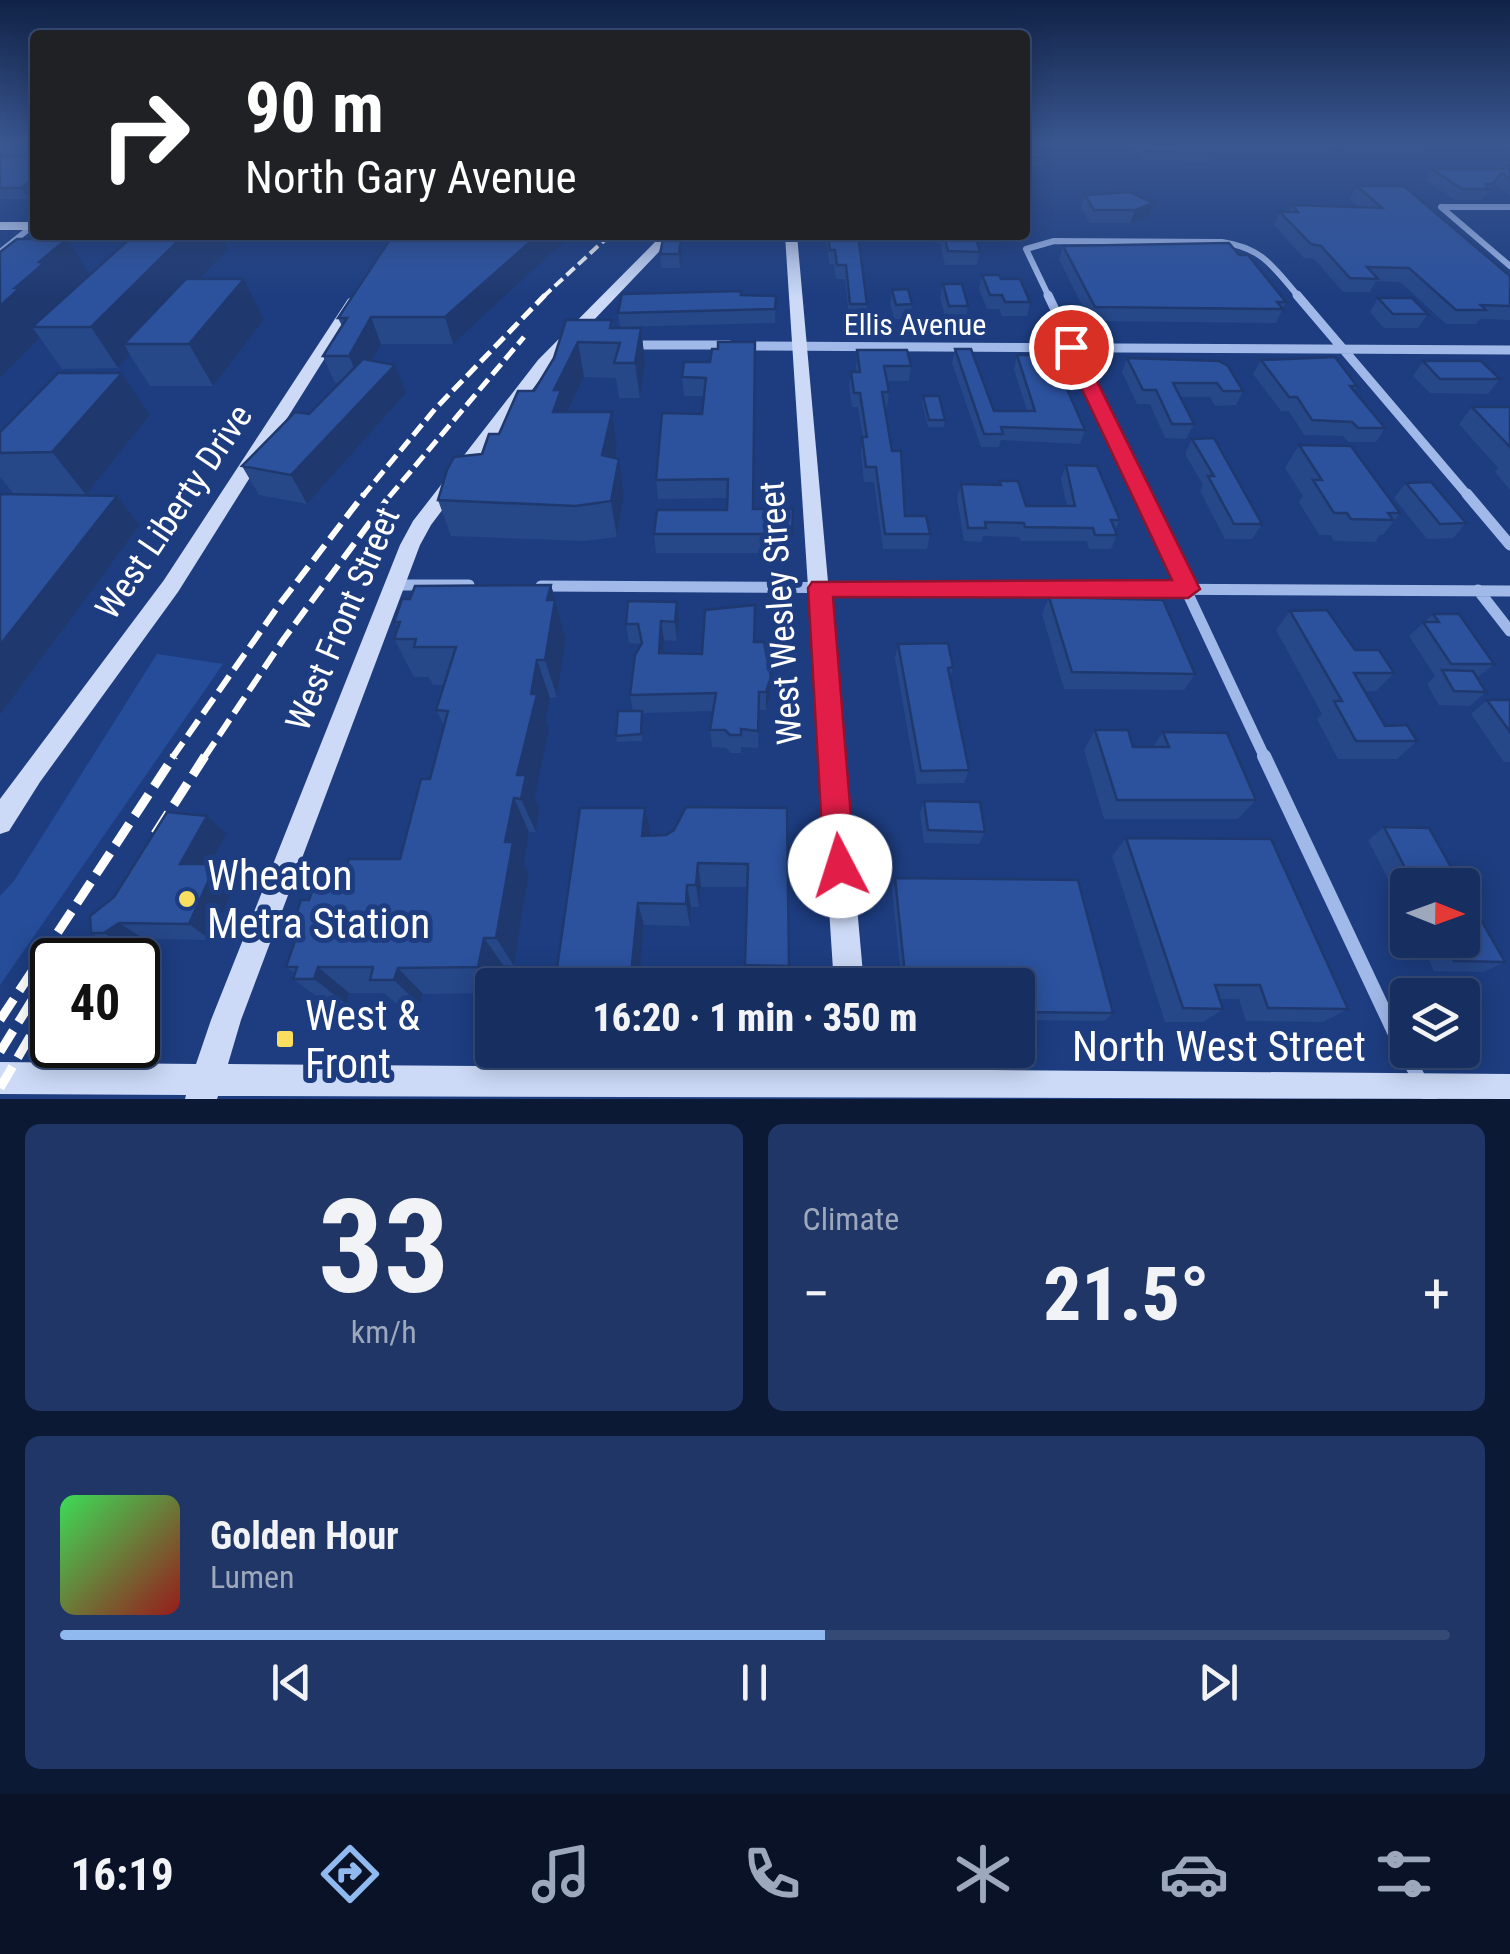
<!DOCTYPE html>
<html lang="en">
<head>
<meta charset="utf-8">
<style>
	:root { --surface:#162e60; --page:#1f3666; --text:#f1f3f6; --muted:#9ea8bd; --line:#354a75; --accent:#90b9f0 }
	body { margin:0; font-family:"Roboto Condensed",sans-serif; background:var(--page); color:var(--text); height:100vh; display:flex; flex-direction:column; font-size:38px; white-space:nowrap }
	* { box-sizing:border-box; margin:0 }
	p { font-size:32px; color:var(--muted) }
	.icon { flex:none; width:55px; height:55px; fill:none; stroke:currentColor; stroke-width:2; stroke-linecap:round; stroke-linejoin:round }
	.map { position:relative; height:1099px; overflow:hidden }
	.side { display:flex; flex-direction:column; gap:25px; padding:25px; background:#0c1935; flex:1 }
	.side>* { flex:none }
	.banner { position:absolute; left:30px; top:30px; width:1000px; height:210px; border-radius:10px; box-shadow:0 5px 25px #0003,0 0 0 2px var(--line); background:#202124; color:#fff; overflow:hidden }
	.needle { width:65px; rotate:91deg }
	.controls { position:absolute; left:1390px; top:868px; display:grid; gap:20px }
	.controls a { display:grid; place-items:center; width:90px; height:90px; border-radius:10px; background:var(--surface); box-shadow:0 5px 25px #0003,0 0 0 2px var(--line); font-size:50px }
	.speed { position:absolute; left:30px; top:938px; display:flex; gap:20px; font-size:50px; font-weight:700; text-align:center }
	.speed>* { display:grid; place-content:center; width:130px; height:130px; border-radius:50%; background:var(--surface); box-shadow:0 5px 25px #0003,0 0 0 2px var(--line); line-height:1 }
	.speed .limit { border:5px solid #111; border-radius:15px; background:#fff; color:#111 }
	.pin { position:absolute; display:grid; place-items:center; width:85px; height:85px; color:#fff; margin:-42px; border:5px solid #fff; border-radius:50%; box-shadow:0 2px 10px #0007 }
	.me { position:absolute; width:110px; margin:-55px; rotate:355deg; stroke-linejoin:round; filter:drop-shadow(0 0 8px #0008) }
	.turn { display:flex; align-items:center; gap:35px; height:210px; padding:0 50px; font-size:45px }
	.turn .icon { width:130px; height:130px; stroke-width:2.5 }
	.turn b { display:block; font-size:70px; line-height:85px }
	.big { font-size:75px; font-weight:800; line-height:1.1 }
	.side .card { flex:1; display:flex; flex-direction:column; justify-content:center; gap:15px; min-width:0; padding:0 35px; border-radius:15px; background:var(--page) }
	.side .dial { align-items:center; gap:0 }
	.dial b { font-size:130px; line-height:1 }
	.song { display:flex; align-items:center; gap:30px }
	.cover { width:120px; height:120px; border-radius:15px; background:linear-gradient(135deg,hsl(130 70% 55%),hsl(0 70% 35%)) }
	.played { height:10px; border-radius:5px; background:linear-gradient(90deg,var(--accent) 55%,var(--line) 55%) }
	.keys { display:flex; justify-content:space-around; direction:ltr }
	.heat { display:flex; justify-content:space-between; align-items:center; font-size:55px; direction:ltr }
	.side .tiles { flex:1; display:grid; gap:25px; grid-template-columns:1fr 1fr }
	.card:last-child { grid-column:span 2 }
	.trip { position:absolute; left:475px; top:968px; width:560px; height:100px; border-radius:10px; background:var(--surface); box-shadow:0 5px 25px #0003,0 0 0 2px var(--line); font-weight:800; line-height:100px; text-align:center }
	.tab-bar { display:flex; height:160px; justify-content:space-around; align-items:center; background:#091226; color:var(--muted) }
	.tab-bar .icon { width:70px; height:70px }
	.tab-bar .selected { color:var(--accent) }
	.tab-bar b { font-size:45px; color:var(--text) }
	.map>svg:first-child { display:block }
</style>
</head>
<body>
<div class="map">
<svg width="1510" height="1099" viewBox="0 0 1510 1099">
	<rect width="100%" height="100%" fill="#1d3d80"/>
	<path fill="#264d99" d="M157,654l66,10 -223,321v-89l14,-15z"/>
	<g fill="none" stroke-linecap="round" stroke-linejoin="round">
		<path stroke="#a1b9e9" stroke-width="6" d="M1441,207l69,59
			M1442,207h68
			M0,252l35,-28
			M1049,297l-23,-48 28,-8 168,1c41,6 51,25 77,55"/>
		<path stroke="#a1b9e9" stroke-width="9" d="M1048,295l95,202
			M1297,295l172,202
			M631,345h98
			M746,346l764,4"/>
		<path stroke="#a1b9e9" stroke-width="11" d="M1141,494l124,264
			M1467,494l43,51
			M395,585h74
			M541,586l969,5
			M1478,590l32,41"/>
		<path stroke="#a1b9e9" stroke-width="14" d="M1264,756l131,278 35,65"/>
		<path fill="#ccdaf7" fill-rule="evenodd" d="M0,222h35v8h-35z
			M662,235h13l-125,131 -119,159 -11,20 -179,475 -13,44 613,5 -2,-19h32l1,19 638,5v25l-1292,-3 -1,3h-32l1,-4 -186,-1v-32l196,2 15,-44 189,-475 13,-24 125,-161z
			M785,235h12l67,750h-30z
			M355,295l7,4 -184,293 -138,190 -31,49 -9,3v-35l164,-219 184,-281z"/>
		<path stroke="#fff" stroke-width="4" stroke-dasharray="11 5" stroke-linecap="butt" d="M543,297l67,-62"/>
		<path stroke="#fff" stroke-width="5" stroke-dasharray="14 6" stroke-linecap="butt" d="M362,497l73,-88 110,-114
			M389,497l135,-160"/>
		<path stroke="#fff" stroke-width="6" stroke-dasharray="19 8" stroke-linecap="butt" d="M172,758l107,-153 85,-111
			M204,758l79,-118 108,-146"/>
		<path stroke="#fff" stroke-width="9" stroke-dasharray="25 10" stroke-linecap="butt" d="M155,834l50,-78
			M76,960l31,-50
			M0,1020l174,-264
			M0,1052l52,-84
			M0,1088l52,-89"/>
	</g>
	<path fill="#264788" d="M0,144h35v50l-6,5h-29v-43l30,-1 -30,-1z
		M1025,144l21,13 -2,9h-19z
		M1130,144h289l5,4 -6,9 -77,-2 -8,3 -120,-3 -3,7 -68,-1 -12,-15z
		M1499,160h11v35l-16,-11 -12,16h-27l-29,-20 6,-11h62z
		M1357,186l153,90v44l-30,-1 -4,5h-30l-46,-42 -24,-1 -6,11h-27l-29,-33 -10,-1 -30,-33 6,-13h8l4,-7 67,3 -9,-9z
		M1085,195l69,8 -5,13 -19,7h-40l-9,-15z
		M571,235l-118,109h-72l-9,17 34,32 -99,111 -48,-9 -17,-29 67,-52 30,-31h-4l-12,-27 19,-30 -4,-8z
		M826,235h32l9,69 -2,14h-16l-4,-39h-9l-2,-15h-5z
		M932,235h43l5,17 -3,13h-32l-5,-22h-6z
		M681,240l1,13 -2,15h-19l-1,-14z
		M1063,246l176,9 47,47 -10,21 -186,-2 -31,-62z
		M228,249l-27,30 63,41 -51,66h-63l-20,-31 -12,13 -56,1 -22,-31 -40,40v-126l90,23z
		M982,275l19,4 29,23 -3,14h-25l-3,-7h-12l-8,-20z
		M943,284l25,22 -2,14h-20l-6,-22z
		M892,290l20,14 -2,15h-16l-4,-15z
		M741,295l35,1 -1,27 -155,4 -2,-14z
		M1378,298l50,16 -10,14h-34l-14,-16z
		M612,320l1,8h28l4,35 -5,35h-21l-3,-20 -32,-1 -16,35 49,36 -2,10 9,37 -7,42 -33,4 -133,-5 -13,-36 61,-66 35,-43 20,-33z
		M955,349l39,62h33l-13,-42 3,-14 68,75 -5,14 -79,-4 -2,7h-18l-29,-84z
		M857,350l54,16 -2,15h-23l3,11 -2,15h-2l20,109 25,18 -3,15h-44l-9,-67h-10l-3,-30 2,-15 -5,-30h-6l-3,-20 2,-15h5z
		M1127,358l116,33 -7,14 -21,1 -5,-9h-30l14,27 -8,15 -21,-1 -15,-34h-13l-15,-32z
		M1261,360l96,26 -3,5 31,37 -9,14h-28l-5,-6 -39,-1 -15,-24h-8l-28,-37z
		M1423,361l77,18 -12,15 -58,-1 -17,-17z
		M710,362l43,147h40l-2,44h-135l-2,-19 73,-24 1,-12 -70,1 -2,-19 46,-66 2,-18h-20l-2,-19z
		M122,373l28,42 -64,80 31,1 23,29 -140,190v-221l15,1 -15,-18v-45z
		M923,396l22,24 -1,7h-16l-6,-24z
		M1472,407h38v83l-15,-18 3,-4 -39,-44z
		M1192,439l70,85 -10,15h-27l-25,-48 3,-6 -18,-31z
		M1299,445l101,68 -17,22h-3l-5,7 -41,-1 -3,-6h-12l-20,-33 4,-6 -18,-28z
		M1066,465l54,55 -5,11 2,4 -6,14h-22l-2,-8h-66l-2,-4 -36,-1 -1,6 -18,-1 -7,-43 4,-14 37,1 1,-4 27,25h41l-6,-27z
		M1406,483l60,40 -13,15 -26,1 -33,-41z
		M551,585l15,54 -9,58 -7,1 -4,22 3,11 -14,65 5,13 -4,23h-7l-5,31 5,11 -15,92 -11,-1 -3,20h-8v8l-69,1 -3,11h-22l-14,-12h-35l-3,11h-19l-34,-25 2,-6 -9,-6 9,-27 -6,-5 20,-35 37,-31 54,-10 30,-80 14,-54 -8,-15 8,-25h-11l-4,-8h-15l-20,-38 4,-11 -4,-6z
		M1049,597l146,77 -11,16 -120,-1 -22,-75z
		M1290,611l104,62 -18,18h-12l21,35 32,15 -20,18h-59l-21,-40 5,-5 -46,-84z
		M1433,614l61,50 -17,14 9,14 -16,14 -31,-1 -12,-21 8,-8 -26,-40z
		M679,621l-2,20 -13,-1 -1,13 39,1 53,-12 16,35 -1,19 -4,14h-8v38l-17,-1v6h-10l-5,-5 -14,-1 -2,-17 3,-19 -70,2 -1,28 -25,1 -1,-6 17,-25 -3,-16 11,-51 -12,-1 -3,-19z
		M898,644l55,23 -3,11 19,92 -5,13 -47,1 -22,-126z
		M1487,700h23v62h-6l-33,-48z
		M1095,730l38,17h20l10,-15 93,68 -18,19h-134l-20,-69z
		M924,801l61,31 -6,12 -55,-1 -4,-30z
		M787,808l2,158 -2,19 -41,-1 1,-97h-46l-2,20h-8l-1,19 -46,-1 -5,60h-83l-1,-3 95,-150v4l16,-1z
		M207,816l20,18 -16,30 25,17 -25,59 -67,-1 -14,10h-12l-27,-16 23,-36z
		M1384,827l77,58h-53v33l-40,-78z
		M1126,838l222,171 -25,13 -77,-1 -7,-22h-19l3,10 -19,13h-39l-53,-166z
		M895,878l218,135 -9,8 -86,-1v-35h-116l-10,-97z
		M1419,940h43l43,22 -21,10 -50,-1z"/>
	<path fill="#1f396f" d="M1346,146l-5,9 -8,3 4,-9z
		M35,177v17l-6,5 -8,-11z
		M1154,203l-5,13 -19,7 5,-13z
		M184,235h37l7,14 -88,95h-16l6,11 -12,13 -27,-41z
		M538,235h33l-118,109 -8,-27z
		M67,239l25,39 -48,50 -12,-1 8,11 -40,40v-72l39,-44z
		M681,240l1,13 -2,15 -1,-14z
		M244,279l20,41 -51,66 -24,-42z
		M371,317l10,27 -21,39 -11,-27z
		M641,328l4,35 -5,35 -5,-35z
		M578,342l6,35 -18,38 -13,-3 1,-22z
		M395,365l11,28 -99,111 -16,-29z
		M122,373l28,42 -64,80 -34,-43z
		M612,412l5,36 -8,43 -7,-36z
		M619,459l5,36 -7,42 -6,-36z
		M117,496l23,29 -140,190v-70z
		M551,585l15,54 -9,58 -12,-37 2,-60z
		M677,602l2,19 -2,20 -2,-19z
		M661,621l3,19 -2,31 -3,-18z
		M537,660l13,38 -4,22 3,11 -14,65 5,13 -4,23 -15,-33 -4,-24z
		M771,677l-1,19 -4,14v-18z
		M514,798l15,34 -5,31 5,11 -15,92 -18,-28 9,-96z
		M645,808l5,24 -2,28 -6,-24z
		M207,816l20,18 -26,47 -21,-17z
		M698,863l3,24 -2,20 -3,-22z
		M216,864l20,17 -25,59 -22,-16z
		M687,885l4,22 -1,19 -4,-22z
		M638,903l6,22 -5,60h-9z
		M119,923l25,16 -14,10 -26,-16z
		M484,938l19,27 -3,20 -8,1 -14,-19z
		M318,967l31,26 -3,11 -32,-25z
		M398,968l25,26 -3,11 -26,-25z"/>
	<path fill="#2c529e" stroke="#1f396f" stroke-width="2.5" d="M18,144h17v33l-14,11h-21v-32h29l6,-5 -3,-7z
		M1025,144h13l8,13h-21z
		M1139,144h280l5,4 -78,-2 -9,3 -131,-4 8,8 -69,-1z
		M1499,160h11v7z
		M1432,169h78v10l-9,-6 -8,11h-8l4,5h-27z
		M1357,186h47l106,90v30l-29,-1 5,5h-30l-47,-42 -42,-1 11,12 -28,-1 -29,-32 -10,-2 -31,-32h18l-6,-7 90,3z
		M1130,192l24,11 -19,7h-41l-9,-15z
		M134,235h50l-93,92h-59z
		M393,235h145l-93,82h-74l-22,39h-26l24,-38h-9z
		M828,235h30l9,69h-17l-4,-39h-9l-2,-15h-5z
		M944,235h31l5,17 -32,-1z
		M17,239h50l-28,23 5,1 -29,25h5l-20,18v-54z
		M663,239l18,1 -2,14h-19z
		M1229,243l10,12h9l38,47h-9l6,7 -188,-2 -32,-61z
		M982,275h17l2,4h19l10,23h-25l-3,-7h-12z
		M186,279h58l-55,65h-65z
		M943,284h19l6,22h-19z
		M908,289l4,15 -16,1 -4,-15z
		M741,291v4l35,1 -1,13 -157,4 4,-19z
		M1378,298h34l16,16h-35z
		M566,320h46l-2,8h31l-6,35h-21l6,-20 -42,-1 -24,48h7l-8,22h59l-10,43 17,4 -8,42 -35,5 -138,-6 9,-30 7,-13 28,-3 7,-20h10l19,-43h16l20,-33z
		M718,342h37l-2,167h40l-1,25h-138l3,-24h70l1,-31 -72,1 6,-67 40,1 4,-36 -24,-1 2,-15h26l2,-13h6z
		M955,349h16l23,62h41l-18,-56h35l33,75 -84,-3 2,7h-19z
		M857,350h50l4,16h-27l5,26h-7l10,59h9l4,65h21l4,18h-45l-9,-67h-10l-4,-30h5l-7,-44h-6l-3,-21h9z
		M1335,357l22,29h-7l35,42h-27l-6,-6 -40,-2 -15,-23h-8l-28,-37z
		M1127,358l92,3 9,5 15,25h-20l-6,-8h-44l21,41h-22l-16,-34h-13z
		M363,359l32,6 -104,110 -49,-9 53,-54 14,2z
		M1423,361h58l19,18h-60z
		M58,373h64l-70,79 -52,1v-21z
		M923,396h16l6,24h-16z
		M1472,407h38v40z
		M1214,438l48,86h-28l-26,-48h6l-22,-37z
		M1299,445l52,1 49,67h-12l5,7 -42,-1 -4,-6h-13l-21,-33h9z
		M1066,465l31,1 23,54h-9l6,15h-22l-2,-7 -68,-1 -1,-4 -39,-1 1,6h-18l-7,-44 40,1 -2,-4h19l8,25h49z
		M1431,482l35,41 -26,1 -34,-41z
		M0,494l117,2 -117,149z
		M551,585l-4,15h8l-10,60h-8l-6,34h6l-20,81h9l-5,24 -7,-1 -9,44h8l-17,96h-12l-6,29 -80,1 -4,12h-24l3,-13h-55l-4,12h-21l4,-12h-11l11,-32h-8l12,-35h8l11,-31h26l3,-10h51l21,-80h9l18,-68 -12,-1 20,-63h-42l2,-8h-22l6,-17h-6l8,-23h8l5,-13z
		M1049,597l114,3 32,74 -123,-2z
		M628,601l49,1 -2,20 -14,-1 -2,32 43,1 3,-44 50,-5 -1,37h10l7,35 -5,15h-7l-1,39 -17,-2v6h-11l-5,-5h-15l6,-37 -86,2 5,-40 7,-12 -4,-19h-12z
		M1327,610l28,40h24l15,23h-40l31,53 22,-1 10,16h-61l-22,-40h8l-52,-90z
		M1433,614h26l35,50h-43l-28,-42h16z
		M948,643l5,24 -5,1 21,102 -48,1 -23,-127z
		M1442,670l31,1 13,21 -32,-1z
		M1487,700h23v32z
		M618,711h24l-1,23 -25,2z
		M1095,730h33l5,17h36l-6,-15 64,1 29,67h-139z
		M924,801l56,1 5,30 -57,-2z
		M686,807l101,1 2,158 -44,-1 3,-101 -50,-1 -2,22h-9l-1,19 -48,-1 -8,82h-63v-3h-12l25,-174h65l-3,28 24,-1 8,-5z
		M167,812l40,4 -27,48h36l-27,60 -70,-1 -15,10h-13l-1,-17 24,-19z
		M1384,827l45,1 32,57h-47z
		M1126,838l145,1 77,170 -80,-1 -8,-23h-45l8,24 -40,-1z
		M895,878l183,2 35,133 -95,-1v-27h-112z
		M1462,887l43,75 -51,-1 -12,-21h20z"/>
	<linearGradient id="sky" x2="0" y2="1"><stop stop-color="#102246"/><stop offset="0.48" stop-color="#3a5791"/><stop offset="1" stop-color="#3a5791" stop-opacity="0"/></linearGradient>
	<rect width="1510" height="298" fill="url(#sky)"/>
	<path fill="#e11d48" stroke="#92132f" stroke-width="2.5" d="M1071,342l9,5 120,242 -12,9 -355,-1 22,269 -5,11 -10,4 -11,-4 -5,-11 -16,-278 4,-6 360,-2 -110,-233z"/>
	<g fill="#f9de5f" stroke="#1d3d80" stroke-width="4">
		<circle cx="187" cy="899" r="10"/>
		<rect x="275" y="1029" width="20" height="20" rx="5"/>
	</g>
	<g text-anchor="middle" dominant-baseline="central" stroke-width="10" stroke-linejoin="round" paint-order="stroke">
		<g font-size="30" fill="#fff" stroke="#1d3d80">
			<text x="915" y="324">Ellis Avenue</text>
		</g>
		<g font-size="35" fill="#fff" stroke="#1d3d80">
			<text transform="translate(174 512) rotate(-56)">West Liberty Drive</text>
			<text transform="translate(781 613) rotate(-94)">West Wesley Street</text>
			<text transform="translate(343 619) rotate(-67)">West Front Street</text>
		</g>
		<g font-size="42" fill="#fff" stroke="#1d3d80" text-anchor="start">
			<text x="207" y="875">Wheaton<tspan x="207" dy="48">Metra Station</tspan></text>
			<text x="305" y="1015">West &amp;<tspan x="305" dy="48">Front</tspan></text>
		</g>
		<g font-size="42" fill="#fff" stroke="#1d3d80">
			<text x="1219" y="1046">North West Street</text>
		</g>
	</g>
</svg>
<div class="controls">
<a><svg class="needle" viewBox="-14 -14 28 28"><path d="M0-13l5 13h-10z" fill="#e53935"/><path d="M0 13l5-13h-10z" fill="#9ea8bd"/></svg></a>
<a><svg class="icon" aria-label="layers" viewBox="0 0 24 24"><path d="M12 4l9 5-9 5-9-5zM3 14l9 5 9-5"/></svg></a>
</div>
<div class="speed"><div class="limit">40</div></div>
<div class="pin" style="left:1071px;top:347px;background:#d93025"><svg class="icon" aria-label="arrive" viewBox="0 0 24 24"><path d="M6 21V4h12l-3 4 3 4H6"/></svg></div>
<svg class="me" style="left:840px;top:866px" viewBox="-20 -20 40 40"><circle r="19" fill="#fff"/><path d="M0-13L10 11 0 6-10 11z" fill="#e11d48"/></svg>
<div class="trip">16:20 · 1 min · 350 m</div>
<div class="banner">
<div class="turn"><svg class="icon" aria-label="right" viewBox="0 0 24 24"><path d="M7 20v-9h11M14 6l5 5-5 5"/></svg><div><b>90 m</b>North Gary Avenue</div></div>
</div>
</div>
<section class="side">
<div class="tiles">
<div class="card dial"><b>33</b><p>km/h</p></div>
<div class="card"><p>Climate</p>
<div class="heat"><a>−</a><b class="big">21.5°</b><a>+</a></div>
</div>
<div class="card">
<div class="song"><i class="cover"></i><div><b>Golden Hour</b><p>Lumen</p></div></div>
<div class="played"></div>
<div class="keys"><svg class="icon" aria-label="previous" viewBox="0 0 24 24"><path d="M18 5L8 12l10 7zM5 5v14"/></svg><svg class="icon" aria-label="pause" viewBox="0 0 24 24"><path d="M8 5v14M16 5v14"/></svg><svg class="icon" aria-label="next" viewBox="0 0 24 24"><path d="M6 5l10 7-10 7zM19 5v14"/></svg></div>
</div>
</div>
</section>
<nav class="tab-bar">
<b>16:19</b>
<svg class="icon selected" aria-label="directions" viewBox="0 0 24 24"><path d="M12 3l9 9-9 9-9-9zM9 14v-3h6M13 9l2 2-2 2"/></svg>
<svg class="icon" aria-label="music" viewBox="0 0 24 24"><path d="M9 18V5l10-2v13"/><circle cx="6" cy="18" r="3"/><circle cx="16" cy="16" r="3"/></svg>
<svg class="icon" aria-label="phone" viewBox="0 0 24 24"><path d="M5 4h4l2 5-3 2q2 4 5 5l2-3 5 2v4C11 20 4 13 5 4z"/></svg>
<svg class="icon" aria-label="climate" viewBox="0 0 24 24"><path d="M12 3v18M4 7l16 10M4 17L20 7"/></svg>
<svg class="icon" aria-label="car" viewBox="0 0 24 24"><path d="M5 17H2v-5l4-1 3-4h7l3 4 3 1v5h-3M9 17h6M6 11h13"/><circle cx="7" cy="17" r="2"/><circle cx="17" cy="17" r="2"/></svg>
<svg class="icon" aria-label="filters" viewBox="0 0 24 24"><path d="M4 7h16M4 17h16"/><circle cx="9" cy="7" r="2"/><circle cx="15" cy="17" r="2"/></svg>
</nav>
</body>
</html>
